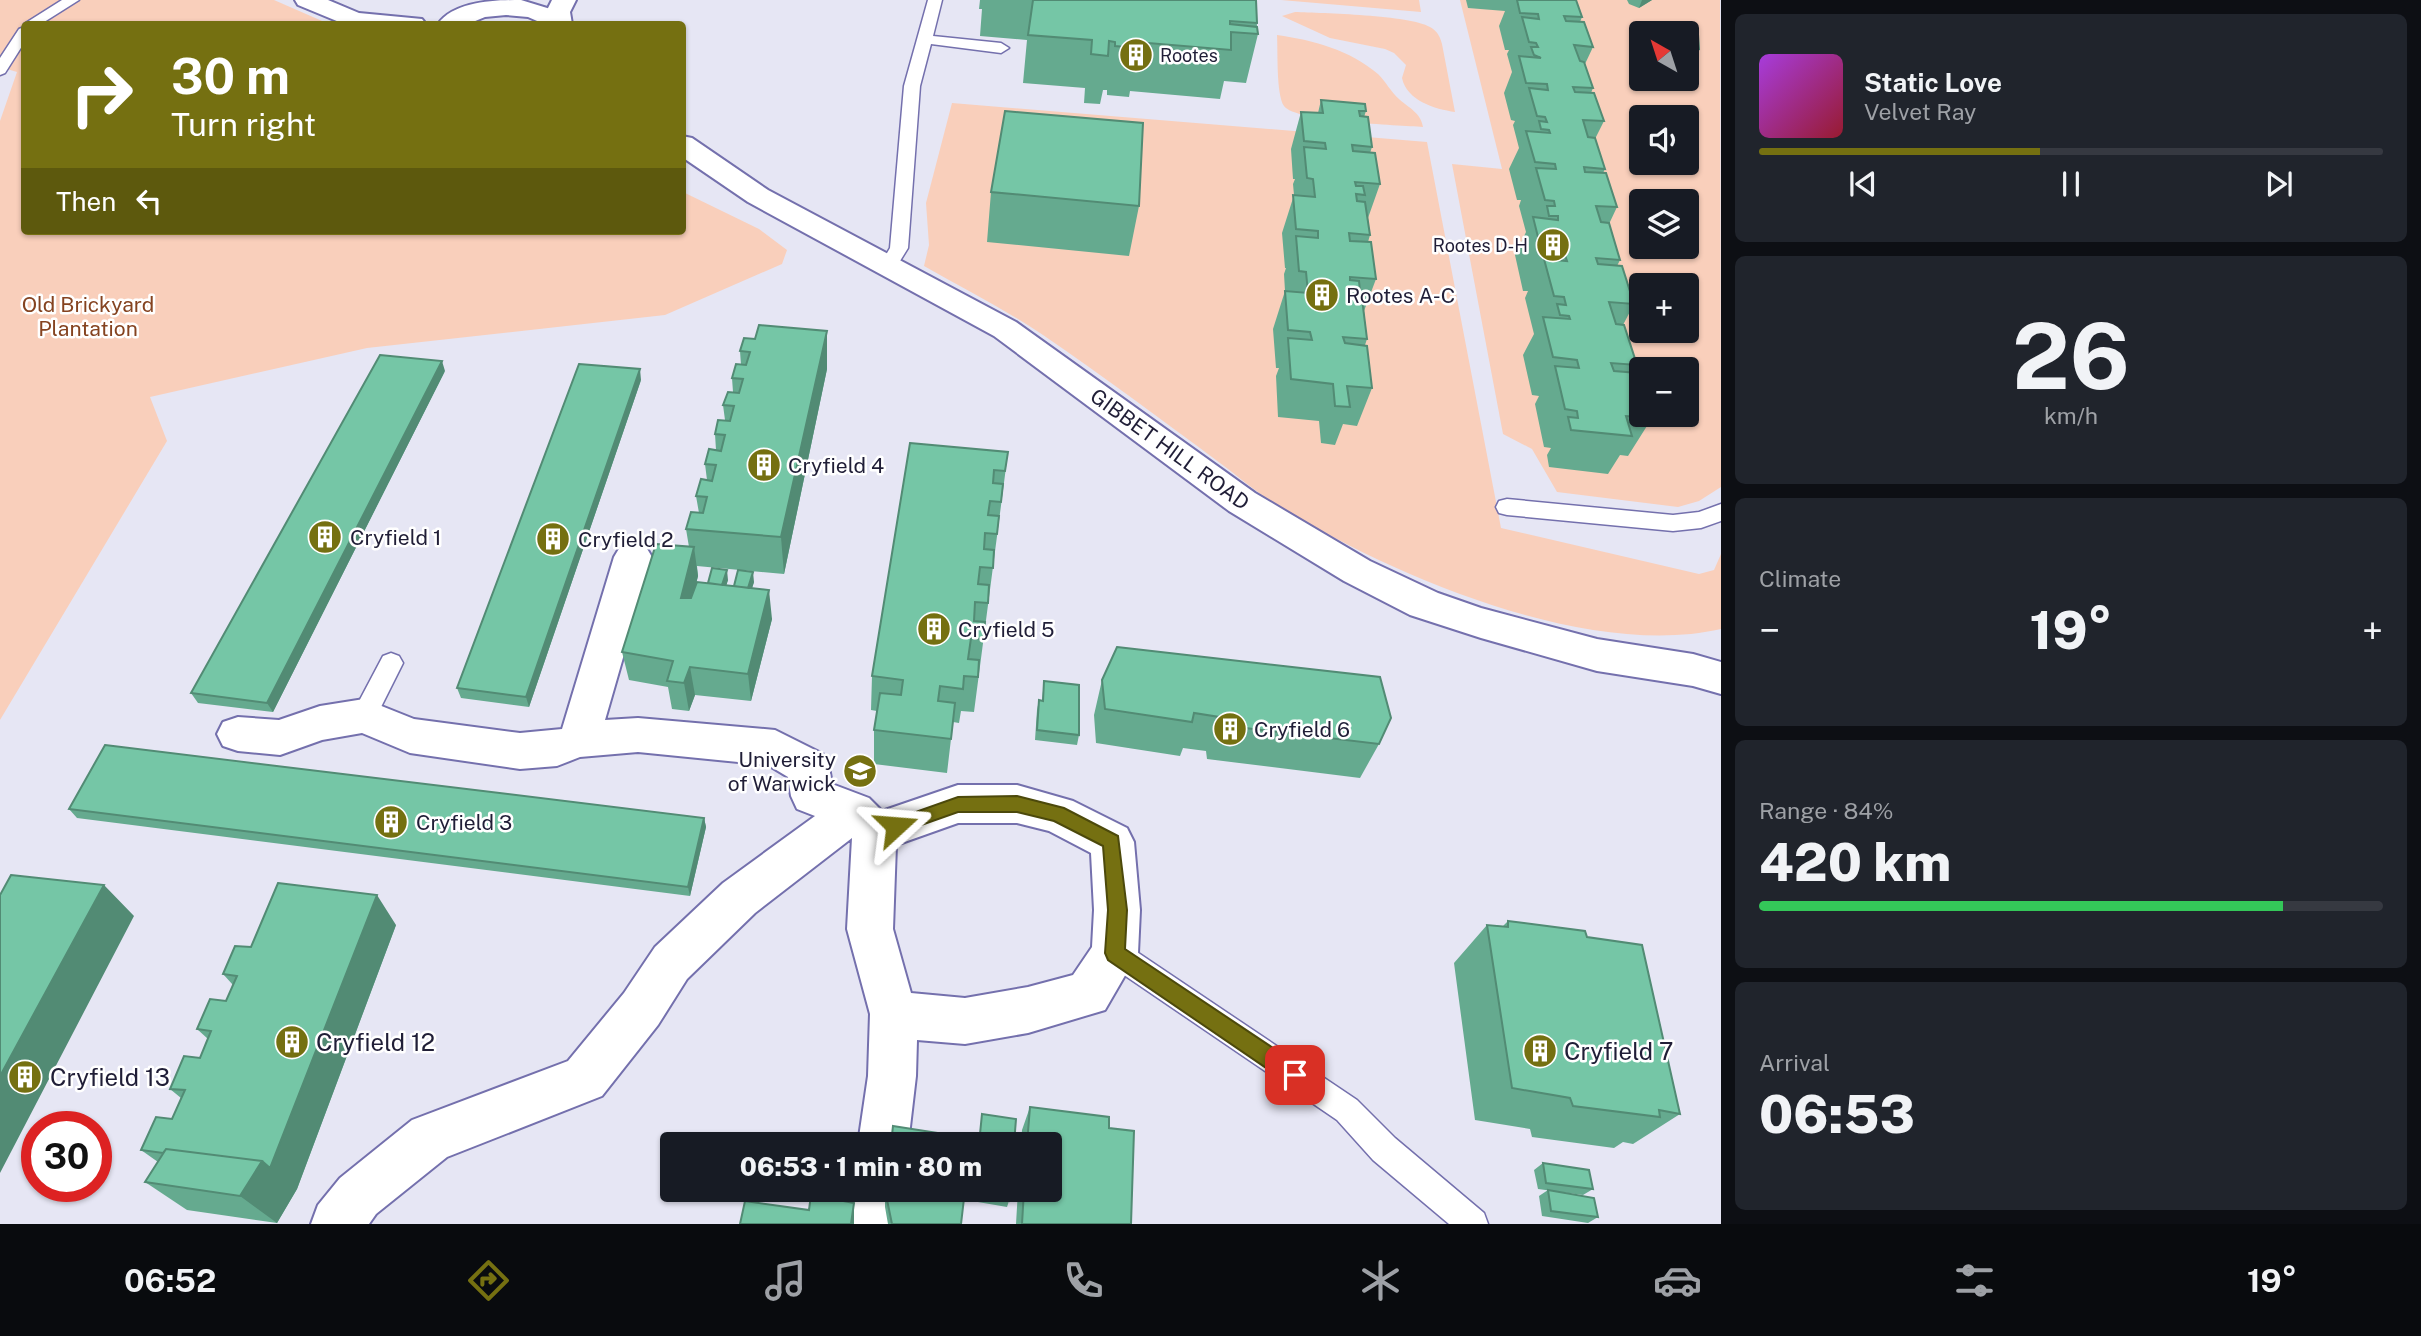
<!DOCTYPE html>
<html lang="en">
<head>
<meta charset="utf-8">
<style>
	:root { --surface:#171b24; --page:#20242c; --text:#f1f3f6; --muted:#9ea1a6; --line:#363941; --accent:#757011 }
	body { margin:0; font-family:"Public Sans",sans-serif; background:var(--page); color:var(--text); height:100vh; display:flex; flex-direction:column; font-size:26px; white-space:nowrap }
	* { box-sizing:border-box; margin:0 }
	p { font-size:23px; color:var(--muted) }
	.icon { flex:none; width:38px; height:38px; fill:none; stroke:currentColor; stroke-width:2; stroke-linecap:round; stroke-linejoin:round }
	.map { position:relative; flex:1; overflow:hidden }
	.side { display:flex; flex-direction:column; gap:14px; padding:14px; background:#0d0f14; width:700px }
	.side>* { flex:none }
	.guide { position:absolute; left:21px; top:21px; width:665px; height:214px; border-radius:7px; box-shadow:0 2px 5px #0004; background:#757011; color:#fff; overflow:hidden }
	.needle { width:46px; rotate:321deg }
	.buttons { position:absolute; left:1629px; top:21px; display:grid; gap:14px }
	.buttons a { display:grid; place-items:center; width:70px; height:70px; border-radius:7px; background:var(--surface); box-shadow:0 2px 5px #0004; font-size:35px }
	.speed { position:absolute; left:21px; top:1111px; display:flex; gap:14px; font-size:35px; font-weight:700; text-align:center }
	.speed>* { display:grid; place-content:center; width:91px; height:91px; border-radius:50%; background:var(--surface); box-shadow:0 2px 5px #0004; line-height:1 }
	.speed .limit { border:10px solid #d22; background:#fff; color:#111 }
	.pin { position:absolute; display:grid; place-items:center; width:60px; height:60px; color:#fff; margin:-30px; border-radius:14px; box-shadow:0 4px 10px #0006 }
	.me { position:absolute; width:77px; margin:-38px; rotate:71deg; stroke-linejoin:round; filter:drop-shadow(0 0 5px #0008) }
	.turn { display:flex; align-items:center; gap:24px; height:147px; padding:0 35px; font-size:32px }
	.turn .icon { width:91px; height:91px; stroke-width:2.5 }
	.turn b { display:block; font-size:49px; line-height:60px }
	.then { display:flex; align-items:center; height:66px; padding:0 35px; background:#0003; gap:14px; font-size:26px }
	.big { font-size:52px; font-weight:800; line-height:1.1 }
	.side .widget { flex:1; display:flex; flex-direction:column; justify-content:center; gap:10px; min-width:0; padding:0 24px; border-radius:10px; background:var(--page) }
	.side .dial { align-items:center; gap:0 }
	.dial b { font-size:91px; line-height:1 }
	.song { display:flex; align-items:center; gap:21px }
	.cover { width:84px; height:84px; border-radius:10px; background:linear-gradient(135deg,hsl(280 70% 55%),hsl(350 70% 35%)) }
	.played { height:7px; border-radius:4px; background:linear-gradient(90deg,var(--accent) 45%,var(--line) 45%) }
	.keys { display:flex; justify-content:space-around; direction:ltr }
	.heat { display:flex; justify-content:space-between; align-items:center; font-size:38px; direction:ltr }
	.charge { height:10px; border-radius:5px; background:linear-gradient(90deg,#34c759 84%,var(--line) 0) }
	.trip { position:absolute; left:660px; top:1132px; width:402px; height:70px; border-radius:7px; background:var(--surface); box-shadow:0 2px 5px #0004; font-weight:800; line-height:70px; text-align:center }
	.dock { display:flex; height:112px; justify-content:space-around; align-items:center; background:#090b0e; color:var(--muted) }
	.dock .icon { width:49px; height:49px }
	.dock .selected { color:var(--accent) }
	.dock b { font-size:32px; color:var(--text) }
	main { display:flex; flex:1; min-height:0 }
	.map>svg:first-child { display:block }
</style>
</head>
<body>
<main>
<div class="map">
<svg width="1721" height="1224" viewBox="0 0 1721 1224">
	<rect width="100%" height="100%" fill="#e6e6f4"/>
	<path fill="#f9cfbb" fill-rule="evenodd" d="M0,0h274l55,24h-305v207h658l1,-39 76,37 28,21 -5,14 -117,51 -298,33 -217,49 17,44 -167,279v-599l17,-49 -17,-5z
		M1281,0h138l2,12z
		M1460,0h260l1,487 -22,14 -21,6 -121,-15 -25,-43 -29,-15 -51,-270 50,5zM1642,33h45v46h-45zM1642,117h45v46h-45zM1642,201h45v46h-45zM1642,285h45v46h-45zM1642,369h45v46h-45z
		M1295,12c27,1 115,3 135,15 7,4 10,9 12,17l13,68c-20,-3 -48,-11 -53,-34l4,-13 -12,-12 -9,-4 -55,-11 -48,-22z
		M1277,35c36,5 73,15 101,39 8,8 13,18 21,25 10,9 22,14 24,28 -24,-2 -128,-5 -139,-21 -8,-12 -6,-55 -7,-71z
		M952,103l475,39 74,386 198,46 15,-4 7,-16v75c-135,31 -337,-56 -450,-128 -18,-11 -34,-26 -51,-38 -58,-43 -117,-87 -177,-128 -37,-25 -79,-46 -119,-69l5,-21 -3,-42z"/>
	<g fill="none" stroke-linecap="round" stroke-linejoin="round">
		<g stroke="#7470ad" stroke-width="3">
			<path id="lane" d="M62,0h17l-38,24h-17z
				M928,0h14l-9,36 68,7 8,5 -8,5 -70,-9 -11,42 -12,162 -13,21 -6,2 -9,-6 10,-17 14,-162z
				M24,27v16l-19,30 -5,2v-17l19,-29z
				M1507,499l166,16 26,-3 22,-8v17l-20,7 -28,3 -166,-16 -8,-2 -3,-6 3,-6z
				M391,653l8,3 4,7 -30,60 -9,3 -9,-3 -3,-7 3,-7 28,-53z
				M1115,940l10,4 232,156 38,38 89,75 4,11h-39l-76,-64 -36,-40 -232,-158 -4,-9 4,-9z"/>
		</g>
		<g stroke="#7470ad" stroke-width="4">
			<path id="street" d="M552,0h24l-6,12 2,12h-24l-2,-12z
				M633,543l13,4 6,10 -47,163 33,-2 137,12 48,24 6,13 3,17 37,14 13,13 76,-26h59l56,16 54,27 7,14 6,68 -2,43 -33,57 -77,23 -63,11 -48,-4 -1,36 -8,68h-50l10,-68 2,-62 -23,-85 5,-91 -97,75 -68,66 -29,46 -56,71 -155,61 -71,57 -7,10h-58l7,-19 22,-27 72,-58 156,-59 56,-68 31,-46 68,-64 92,-67 -18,-7 -6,-13 -3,-19 -20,-12 -130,-13 -58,5 -23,9 -37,3 -110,-16 -48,-20 -40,7 -42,15 -42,-4 -15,-5 -6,-12 6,-12 15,-5 41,3 41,-14 44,-7 50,20 106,14 42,-4 52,-172 6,-10zM958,823h59l32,8 42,22 3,57 -2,37 -19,28 -45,12 -63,11 -54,-5 -18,-64 3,-84z
				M850,1190h52l-5,34h-52z"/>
		</g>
		<g stroke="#7470ad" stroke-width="4">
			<path id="secondary" d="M295,0h33l31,13 63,6 4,5h-82l-46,-19z
				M521,0l36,11 16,13h-29l-16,-7 -22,-2 -21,2 -17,7h-30c16,-23 58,-24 83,-24z
				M682,136l10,2 76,52 248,132 239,171 115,68 68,32 43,15 116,31 96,15 28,8v32l-28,-8 -96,-15 -116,-33 -71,-23 -66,-34 -115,-70 -235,-175 -246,-134 -66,-45z"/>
		</g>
		<use href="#lane" fill="#fff" fill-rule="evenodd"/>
		<use href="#street" fill="#fff" fill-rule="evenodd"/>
		<use href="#secondary" fill="#fff" fill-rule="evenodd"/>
	</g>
	<path fill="#65aa8f" d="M980,0h276l1,27 1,7 -12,49 -22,-2 -4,18 -90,-8 -1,6 -22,-2v-5h-4l-3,14 -16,-1 1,-15 -62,-5 4,-43 -47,-4 2,-27h-3z
		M1466,0h110l6,17 -2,5 13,25 -8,17 8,24 -2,5 13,28 -9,18 10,30 -2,4 14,34 -8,17 11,36 -3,6 17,38 -11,21 14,40 -5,8 20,45 -24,38 -8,-1 -12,19 -59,-7 -2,-12 4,-7 -7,-1 -9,-43 4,-8 -7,-1 -9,-40 11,-21 -9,-36 3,-7h-5l-8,-36 11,-23 -7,-26 2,-6h-4l-8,-31 10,-21 -6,-23 2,-4 -4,-1 -7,-27 8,-21 -5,-18 2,-4h-4l-6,-24 6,-15 -37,-3z
		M1627,0h25l-13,8 -10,-4z
		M1652,27l46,7 1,15 -5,10 -7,-1v-25h-38z
		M1321,100l45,11 -2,6 8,30 -2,6 10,31 -12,34 2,17 -2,7 8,37 -12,32 3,28 -2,6 7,43 -15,38 -14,-2 -8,21 -14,-2 -2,-22 -41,-4 -2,-41 3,-8h-3l-3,-39 12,-38 -1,-17 2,-6h-1l-3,-35 12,-38 -1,-11 2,-5h-2l-2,-30 10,-37 17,1z
		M991,192l148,14 -10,50 -142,-14z
		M744,338l83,31 -43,205 -87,-8 1,10 -2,8 12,-1 20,-3 -2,5 8,1 20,-4 -2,6 20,31 -21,82 -56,-6 -6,16 -17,-2 -4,-22 -39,-7 -7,-28 67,-105 -3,-18 13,-16 -3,-17 11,-16 -2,-16 11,-14 -1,-16 10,-14 -2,-15 10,-13 -1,-14 9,-13 -1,-14z
		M445,371l-172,341 -75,-9 -7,-10z
		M641,380l-112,327 -68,-9 -4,-10z
		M910,443l98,9 -34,260 -13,-1 -2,12 -6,-1 -6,51 -73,-9v-34l3,-19 -6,-1 1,-34z
		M1102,680l277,64 -19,34 -153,-19 -1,-8 -23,-3 -3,8 -84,-13 -2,-28z
		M1044,681l35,54 -2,10 -42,-5 2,-30 2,-10 3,1z
		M69,809l635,9 2,9 -16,69 -613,-78z
		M1508,921l79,16 93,177 -47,30 -10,-2 -9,6 -82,-11 -2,-8 -55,-9 -21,-157 33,-38 16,1z
		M396,925l-99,264 -20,34 -90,-13 -42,-28 13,-20 -17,-12 31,-31 9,-21 -11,-9 30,-31 8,-19 -11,-10 29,-28 7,-16 -10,-11 28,-27z
		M1030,1107l79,21 22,96h-115l2,-34h32v-46h-29l1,-14z
		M1543,1163l50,26 -10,6 -45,-6 -4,-19z
		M885,1190l76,34h-73l-3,-17z
		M973,1190h37l-1,11 -2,6 -35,-6z
		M1548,1190l50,27 -10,6 -46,-7 -3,-20z"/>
	<path fill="#528b74" d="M1642,0h10l-13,8z
		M827,331v38l-43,205 -3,-37z
		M442,361l3,10 -172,341 -6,-9z
		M640,369l1,11 -112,327 -3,-10z
		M694,547l4,29 -13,51 -4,-29z
		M727,570l1,10 -7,23 -1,-10z
		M753,572l1,10 -7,22 -1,-10z
		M769,590l3,29 -21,82 -3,-27z
		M690,667l5,28 -6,16 -5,-28z
		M704,818l2,9 -16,69 -2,-9z
		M104,885l30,31 -134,257v-97z
		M377,895l19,30 -99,264 -20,34 -37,-27 22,-35z
		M854,1203v21h-3z"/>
	<path fill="#75c6a6" stroke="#528b74" stroke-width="2" d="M1033,0h223l1,23 -27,-2v3l27,3 1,7 -27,-2v18l-94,-8v6l-22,-2v-4l-6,-1 -1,15 -17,-2 1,-14 -64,-5z
		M1517,0h59l6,17 -18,-1 2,5 18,1 9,25 -19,-2 6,16 4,1 9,26 -20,-1 2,5 19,1 10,28 -21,-1 5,17 7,1 10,31 -21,-2 1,5 21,1 11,34 -21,-1 5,16 8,1 11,37 -24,-2 2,6 24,2 12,38 -25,-2 7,22 8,1 13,40 -26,-2 3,8 24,2 4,11v31h9l1,3 -26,-2 6,20 -61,-6 -3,-13 10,1 -1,-7 -12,-2 -10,-43 24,2 -2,-8 -24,-3 -10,-40 27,2 -1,-3 -9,-1 -3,-11 9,1 -2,-8 -10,-1 -10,-37 23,2 -2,-6 -23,-2 -9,-36 25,3v-4h-9l-2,-10h8l-1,-5 -9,-1 -9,-32 20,1 -1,-5 -20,-2 -9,-31 24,2 -1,-3 -8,-1 -2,-8 8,1 -2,-5 -8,-1 -8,-28 19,2 -1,-6 -21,-1 -7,-27 22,2 -7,-3 -3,-8h7l-2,-4 -7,-1 -7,-25 17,2 -1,-5 -18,-1z
		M1652,27l46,7 1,15 -12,-2v-14h-35z
		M1321,100l44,4 1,7h-7l1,5 8,1 4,30 -20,-2 1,6 22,2 5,31 -25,-2 1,4h7l2,9 -9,-1 1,7 8,1 5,33 -21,-2 1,8 21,1 5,37 -26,-2v3l9,1 1,10 -8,-1 1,8 9,1 5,40 -24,-2 2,6 22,3 5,42 -25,-2 3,21 -15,-1 -2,-22 -42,-5 -3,-41 24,2 -2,-8 -22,-2 -3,-39 23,2 -2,-21 -7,-1 -3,-35 22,2v-7l-22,-2 -3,-34 22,2 -2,-18 -6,-1 -3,-31 22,2 -1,-6 -21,-2 -3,-29 22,1z
		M1005,111l138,12 -4,83 -148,-14z
		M759,325l68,6 -46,206 -95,-8 5,-17 12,1 4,-16 -11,-1 5,-17 11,2 4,-16 -11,-1 4,-15 12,2 4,-16 -10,-1 3,-14 12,1 4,-15 -11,-1 5,-13 11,1 4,-14 -11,-1 4,-14 10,1 4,-13 -10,-1 4,-13 11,1z
		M380,355l62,6 -175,342 -76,-10z
		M579,364l61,5 -114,328 -69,-9z
		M910,443l98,9 -3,19 -11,-1 -1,13 10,1 -2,18 -11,-1 -2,14 11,1 -2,18 -12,-1 -1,16 10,1 -1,18 -13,-1 -2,17 11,1 -1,18 -13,-1 -1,19 11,1 -2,17 -12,-1 -3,21 11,1 -1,17 -14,-1 -1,13 -23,-3 -2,15 17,2 -4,36 -77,-9 6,-37 21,2 2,-15 -31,-4z
		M656,544l38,3 -13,51h10l6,-16 72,8 -21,84 -58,-7 -6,16 -17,-2 6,-20 -51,-9z
		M712,568l15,2 -5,15 -14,-2z
		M738,570l15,2 -5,16 -14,-2z
		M1117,647l263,30 11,41 -12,26 -158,-19 -2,-8 -25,-4 -2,9 -87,-13 -3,-29z
		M1044,681l35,4v50l-42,-5 2,-30 4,1z
		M105,745l599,73 -16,69 -619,-78z
		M11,875l93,10 -104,191v-181z
		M278,883l99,12 -107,273 -8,-7 -96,-12 -3,4 -22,-3 15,-33 16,2 13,-29 -15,-1 14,-33 16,2 11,-27 -14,-2 13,-30 16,2 11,-25 -14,-2 12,-28 16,1z
		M1508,921l77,10 2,6 55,8 38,169 -21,-4 1,7 -87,-11 -3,-8 -58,-10 -25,-163 21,2z
		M1030,1107l79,10v11l25,3 -3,93h-109l2,-34h26v-46h-23z
		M982,1114l34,5 -2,25h-35z
		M893,1126l77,12 -1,6h-78z
		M166,1149l96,12 -22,35 -95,-14z
		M1543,1163l46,7 4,19 -47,-6z
		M885,1190h80l-4,34h-69z
		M974,1190h36l-1,11 -35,-6z
		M1548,1190l46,8 4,19 -47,-6z
		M811,1195l43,8 -3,21h-111l5,-23 64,9z"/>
	<path fill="#757011" stroke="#4c490b" stroke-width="2" d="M1017,796l47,12 54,28 9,74 -2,39 178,119 2,7 -2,8 -8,3 -7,-3 -180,-123 -3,-7 3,-43 -5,-64 -49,-25 -37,-9h-59l-62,22 -6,-2 -3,-6 3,-5 68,-24z"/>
	<defs>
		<g id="building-disc" transform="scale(1.75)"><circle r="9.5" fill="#757011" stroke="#fff"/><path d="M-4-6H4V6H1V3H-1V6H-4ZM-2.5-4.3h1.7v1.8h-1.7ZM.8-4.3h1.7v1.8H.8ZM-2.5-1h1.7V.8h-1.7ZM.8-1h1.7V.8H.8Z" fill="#fff"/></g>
		<g id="university-disc" transform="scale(1.75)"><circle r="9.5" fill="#757011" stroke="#fff"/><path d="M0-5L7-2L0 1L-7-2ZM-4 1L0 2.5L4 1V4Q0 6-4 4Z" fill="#fff"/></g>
	</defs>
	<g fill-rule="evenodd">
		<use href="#building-disc" x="1136" y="55"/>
		<use href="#building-disc" x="1553" y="245"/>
		<use href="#building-disc" x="1322" y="295"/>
		<use href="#building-disc" x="764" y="465"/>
		<use href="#building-disc" x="325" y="537"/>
		<use href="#building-disc" x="553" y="539"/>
		<use href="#building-disc" x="934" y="629"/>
		<use href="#building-disc" x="1230" y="729"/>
		<use href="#university-disc" x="860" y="771"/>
		<use href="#building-disc" x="391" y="822"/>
		<use href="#building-disc" x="292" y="1042"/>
		<use href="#building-disc" x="1540" y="1051"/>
		<use href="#building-disc" x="25" y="1077"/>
	</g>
	<g text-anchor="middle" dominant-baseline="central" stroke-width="5" stroke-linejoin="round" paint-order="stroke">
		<g font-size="18" fill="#201e37" stroke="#fff" text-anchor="start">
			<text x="1160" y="55">Rootes</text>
			<text x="1528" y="245" text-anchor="end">Rootes D-H</text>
		</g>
		<g font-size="21" fill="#201e37" stroke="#fff" text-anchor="start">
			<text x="1346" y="295">Rootes A-C</text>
			<text x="788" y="465">Cryfield 4</text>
			<text x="350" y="537">Cryfield 1</text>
			<text x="578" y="539">Cryfield 2</text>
			<text x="958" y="629">Cryfield 5</text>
			<text x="1254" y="729">Cryfield 6</text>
			<text x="836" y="759" text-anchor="end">University<tspan x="836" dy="24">of Warwick</tspan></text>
			<text x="416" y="822">Cryfield 3</text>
		</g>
		<g font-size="21" fill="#854320" stroke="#fff">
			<text x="88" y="304">Old Brickyard<tspan x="88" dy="24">Plantation</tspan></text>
		</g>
		<g font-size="21" fill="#201e37" stroke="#fff">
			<text transform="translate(1170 449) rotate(36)">GIBBET HILL ROAD</text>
		</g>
		<g font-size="24" fill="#201e37" stroke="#fff" text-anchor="start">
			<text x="316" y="1042">Cryfield 12</text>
			<text x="1564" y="1051">Cryfield 7</text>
			<text x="50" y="1077">Cryfield 13</text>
		</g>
	</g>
</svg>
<div class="buttons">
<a><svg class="needle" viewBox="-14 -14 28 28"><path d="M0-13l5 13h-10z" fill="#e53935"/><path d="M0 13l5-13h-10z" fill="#9ea1a6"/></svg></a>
<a><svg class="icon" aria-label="sound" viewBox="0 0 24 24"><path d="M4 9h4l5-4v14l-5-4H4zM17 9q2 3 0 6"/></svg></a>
<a><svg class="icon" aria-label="layers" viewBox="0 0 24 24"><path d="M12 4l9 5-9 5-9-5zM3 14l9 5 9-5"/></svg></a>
<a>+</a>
<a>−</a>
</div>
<div class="speed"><div class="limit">30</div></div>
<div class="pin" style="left:1295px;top:1075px;background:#d93025"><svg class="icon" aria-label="arrive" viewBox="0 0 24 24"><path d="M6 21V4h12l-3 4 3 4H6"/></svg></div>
<svg class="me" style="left:896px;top:826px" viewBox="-20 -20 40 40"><path d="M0-17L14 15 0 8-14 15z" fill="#757011" stroke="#fff" stroke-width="4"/></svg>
<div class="trip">06:53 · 1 min · 80 m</div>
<div class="guide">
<div class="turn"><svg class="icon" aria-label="right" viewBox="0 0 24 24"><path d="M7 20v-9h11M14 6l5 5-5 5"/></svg><div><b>30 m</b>Turn right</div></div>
<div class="then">Then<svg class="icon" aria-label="left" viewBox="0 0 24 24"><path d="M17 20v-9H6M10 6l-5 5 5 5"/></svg></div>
</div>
</div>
<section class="side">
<div class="widget">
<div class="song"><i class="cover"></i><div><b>Static Love</b><p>Velvet Ray</p></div></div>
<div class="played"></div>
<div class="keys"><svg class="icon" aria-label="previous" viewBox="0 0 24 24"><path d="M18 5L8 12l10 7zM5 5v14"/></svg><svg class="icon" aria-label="pause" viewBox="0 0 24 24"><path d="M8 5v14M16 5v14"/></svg><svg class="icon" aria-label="next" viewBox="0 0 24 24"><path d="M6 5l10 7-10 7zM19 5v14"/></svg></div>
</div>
<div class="widget dial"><b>26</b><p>km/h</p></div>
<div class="widget"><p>Climate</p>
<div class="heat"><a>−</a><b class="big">19°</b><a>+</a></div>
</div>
<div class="widget"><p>Range · 84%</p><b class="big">420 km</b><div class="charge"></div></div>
<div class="widget"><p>Arrival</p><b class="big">06:53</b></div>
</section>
</main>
<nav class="dock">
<b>06:52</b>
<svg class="icon selected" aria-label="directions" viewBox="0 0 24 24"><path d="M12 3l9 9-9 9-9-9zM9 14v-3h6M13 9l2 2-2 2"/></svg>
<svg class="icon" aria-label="music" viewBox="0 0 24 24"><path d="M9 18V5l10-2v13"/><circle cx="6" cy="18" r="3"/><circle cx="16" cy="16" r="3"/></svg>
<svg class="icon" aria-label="phone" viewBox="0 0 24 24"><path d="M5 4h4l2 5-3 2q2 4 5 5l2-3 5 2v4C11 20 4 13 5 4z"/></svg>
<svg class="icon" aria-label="climate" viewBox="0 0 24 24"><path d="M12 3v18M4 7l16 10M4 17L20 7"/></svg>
<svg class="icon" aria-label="car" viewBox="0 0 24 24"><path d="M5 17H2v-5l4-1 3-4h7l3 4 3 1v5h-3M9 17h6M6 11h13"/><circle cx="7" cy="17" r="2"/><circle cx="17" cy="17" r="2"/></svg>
<svg class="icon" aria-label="filters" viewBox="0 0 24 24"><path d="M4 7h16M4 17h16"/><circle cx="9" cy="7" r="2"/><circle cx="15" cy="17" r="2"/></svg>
<b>19°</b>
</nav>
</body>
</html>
